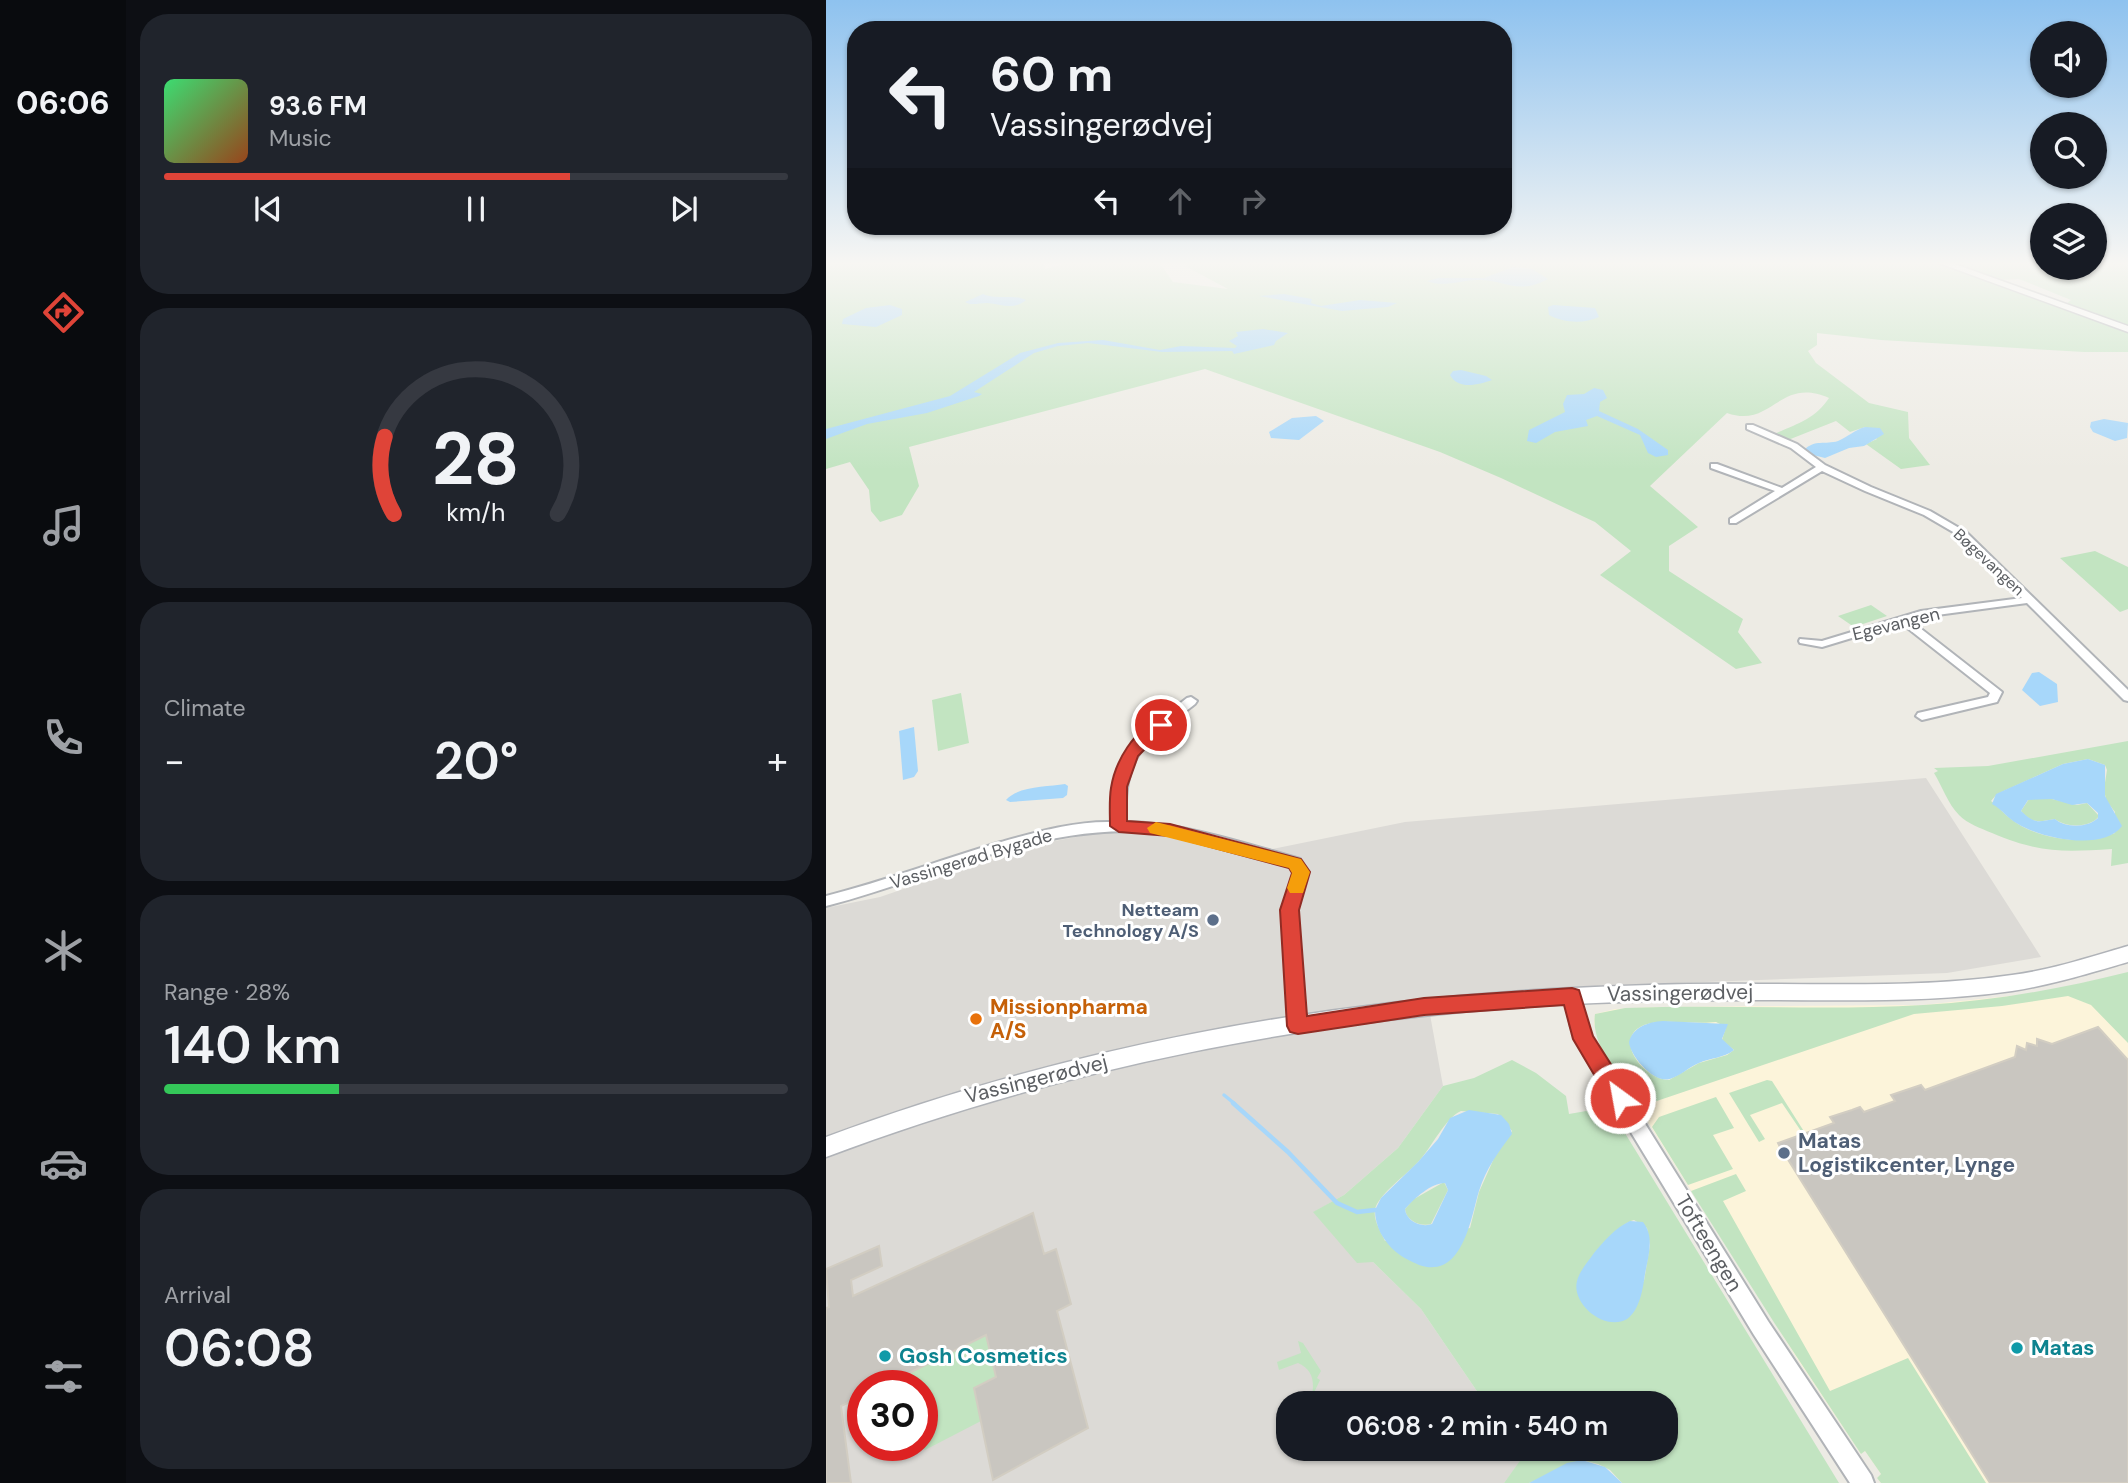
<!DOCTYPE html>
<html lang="en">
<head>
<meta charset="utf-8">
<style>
	:root { --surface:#171b24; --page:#20242c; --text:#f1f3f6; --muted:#9ea1a6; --line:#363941; --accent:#df4438 }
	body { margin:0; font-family:"DM Sans",sans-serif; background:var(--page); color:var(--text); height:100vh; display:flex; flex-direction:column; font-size:26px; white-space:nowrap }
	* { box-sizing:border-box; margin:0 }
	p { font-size:23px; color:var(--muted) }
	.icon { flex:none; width:38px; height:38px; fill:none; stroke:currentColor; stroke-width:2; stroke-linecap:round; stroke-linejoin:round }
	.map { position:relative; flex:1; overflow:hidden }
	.details { display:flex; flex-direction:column; gap:14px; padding:14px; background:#0d0f14; width:700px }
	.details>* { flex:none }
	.top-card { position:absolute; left:21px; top:21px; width:665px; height:214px; border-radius:28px; box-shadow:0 2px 5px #0004; background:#171b24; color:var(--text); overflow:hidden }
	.tools { position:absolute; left:1204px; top:21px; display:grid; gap:14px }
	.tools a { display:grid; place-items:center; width:77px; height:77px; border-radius:50%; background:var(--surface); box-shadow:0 2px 5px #0004; font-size:35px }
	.speed { position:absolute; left:21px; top:1370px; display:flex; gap:14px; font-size:35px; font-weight:700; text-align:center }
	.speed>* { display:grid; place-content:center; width:91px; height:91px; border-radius:50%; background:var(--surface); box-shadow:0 2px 5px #0004; line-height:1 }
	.speed .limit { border:10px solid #d22; background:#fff; color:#111 }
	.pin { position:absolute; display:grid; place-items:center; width:60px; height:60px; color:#fff; margin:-30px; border:4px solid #fff; border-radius:50%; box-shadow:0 2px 7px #0007 }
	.me { position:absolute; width:77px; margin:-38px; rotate:328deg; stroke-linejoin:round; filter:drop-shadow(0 0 5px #0008) }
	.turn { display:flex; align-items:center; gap:24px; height:147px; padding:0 28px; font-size:32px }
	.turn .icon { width:91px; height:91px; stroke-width:2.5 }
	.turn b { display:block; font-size:49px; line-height:60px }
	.lanes { display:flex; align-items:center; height:66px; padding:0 28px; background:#0003; justify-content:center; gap:35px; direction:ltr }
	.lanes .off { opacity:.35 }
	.big { font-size:52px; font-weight:600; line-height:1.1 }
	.details .widget { flex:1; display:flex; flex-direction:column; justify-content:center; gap:10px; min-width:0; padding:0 24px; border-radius:28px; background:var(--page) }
	.details .dial { align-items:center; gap:0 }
	.dial svg { height:182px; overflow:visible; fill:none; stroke:var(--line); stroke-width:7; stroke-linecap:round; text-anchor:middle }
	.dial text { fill:var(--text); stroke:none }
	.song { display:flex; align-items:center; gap:21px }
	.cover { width:84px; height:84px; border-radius:10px; background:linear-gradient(135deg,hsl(140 70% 55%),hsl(20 70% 35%)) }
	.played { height:7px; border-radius:4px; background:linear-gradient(90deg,var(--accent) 65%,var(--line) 65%) }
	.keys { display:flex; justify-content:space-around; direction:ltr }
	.heat { display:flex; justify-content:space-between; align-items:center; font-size:38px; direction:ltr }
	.charge { height:10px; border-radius:5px; background:linear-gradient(90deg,#34c759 28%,var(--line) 0) }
	.trip { position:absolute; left:450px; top:1391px; width:402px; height:70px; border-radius:28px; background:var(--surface); box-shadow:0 2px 5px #0004; font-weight:600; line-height:70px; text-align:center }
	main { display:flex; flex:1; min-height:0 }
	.tabs { display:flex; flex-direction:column; width:126px; justify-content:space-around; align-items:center; background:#090b0e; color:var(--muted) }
	.tabs .icon { width:49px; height:49px }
	.tabs .current { color:var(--accent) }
	.tabs b { font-size:32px; color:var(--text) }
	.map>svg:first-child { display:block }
</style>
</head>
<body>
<main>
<nav class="tabs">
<b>06:06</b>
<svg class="icon current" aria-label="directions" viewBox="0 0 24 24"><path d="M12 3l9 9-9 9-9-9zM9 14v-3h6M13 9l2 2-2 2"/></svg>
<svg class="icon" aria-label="music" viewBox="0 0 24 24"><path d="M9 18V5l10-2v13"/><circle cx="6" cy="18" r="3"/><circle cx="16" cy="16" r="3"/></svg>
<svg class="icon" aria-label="phone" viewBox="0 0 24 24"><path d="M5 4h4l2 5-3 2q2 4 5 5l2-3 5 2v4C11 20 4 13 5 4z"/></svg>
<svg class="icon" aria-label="climate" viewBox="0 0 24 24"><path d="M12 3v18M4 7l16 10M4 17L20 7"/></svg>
<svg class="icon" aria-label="car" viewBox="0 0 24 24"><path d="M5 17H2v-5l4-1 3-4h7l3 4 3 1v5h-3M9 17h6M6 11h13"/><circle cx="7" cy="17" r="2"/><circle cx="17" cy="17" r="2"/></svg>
<svg class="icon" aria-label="filters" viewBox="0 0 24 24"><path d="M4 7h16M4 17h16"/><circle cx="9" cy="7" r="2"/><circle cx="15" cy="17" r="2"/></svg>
</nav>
<section class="details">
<div class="widget">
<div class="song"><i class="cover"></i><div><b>93.6 FM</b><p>Music</p></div></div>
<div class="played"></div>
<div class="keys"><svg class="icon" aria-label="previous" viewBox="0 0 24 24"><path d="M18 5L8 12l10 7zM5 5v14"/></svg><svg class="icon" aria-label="pause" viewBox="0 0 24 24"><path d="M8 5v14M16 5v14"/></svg><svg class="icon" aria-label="next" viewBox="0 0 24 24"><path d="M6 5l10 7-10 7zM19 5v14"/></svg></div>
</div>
<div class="widget dial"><svg viewBox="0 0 100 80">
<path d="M14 69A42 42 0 1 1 86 69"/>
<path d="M14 69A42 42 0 0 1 10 35" stroke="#df4438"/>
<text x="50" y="56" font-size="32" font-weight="700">28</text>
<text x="50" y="72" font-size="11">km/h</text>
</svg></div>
<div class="widget"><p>Climate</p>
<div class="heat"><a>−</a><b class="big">20°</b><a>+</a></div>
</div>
<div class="widget"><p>Range · 28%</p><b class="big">140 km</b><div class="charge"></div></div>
<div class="widget"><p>Arrival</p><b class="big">06:08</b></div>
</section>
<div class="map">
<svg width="1302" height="1483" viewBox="0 0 1302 1483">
	<rect width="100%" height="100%" fill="#edebe4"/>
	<path fill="#fcf4da" d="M1302,973v510h-247l-4,-5 4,-4 -16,-23 -4,3 -63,-94 -191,-303 -9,-18 -4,-16 1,-9 20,-5 40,-2 267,-2 116,-12z"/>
	<path fill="#dcdad6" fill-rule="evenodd" d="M1100,778l115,179 -94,16 -380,14 -140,11 16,88 -45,62 -54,47 -30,17 59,50 48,47 64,94 -197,1v45h228l7,9 -19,25h-678v-575l54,-11 153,-52 65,-12 48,1 122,16 137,-28zM37,1386h59v60h-59z"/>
	<path fill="#c2e4c1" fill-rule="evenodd" d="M0,262h221l-3,2 1,5 28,-7h86l14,20 55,7 -43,-23 7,-4h741l195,70v20h-44l-203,-12 -64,-7v12l-9,6 8,12 53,40 39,9 1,26 21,27 -29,4 -35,-25 11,-5 -12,-12 -15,5 -14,-11 -48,19 -14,-6c23,-10 41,-15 55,-36 -50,-22 -57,31 -102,15l-77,73 48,41 -29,19v25l74,48 -5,13 24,31 -26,6 -136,-94 31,-24 -36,-29 -94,-44 -61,-26 -235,-83 -296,78 10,39 -17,29 -22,7 -9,-11 -2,-21 -19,-28 -24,7z
		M1123,262h93v6h53v-6h33v65l-62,-23 5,-4 -52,-21 -18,1z
		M1269,551l33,16v42l-8,3 -60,-54z
		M1045,605l16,11 -33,11 -16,-11z
		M135,693l8,50 -31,8 -6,-51z
		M1302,741v122l-17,3 1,-17c-50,3 -73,4 -120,-16 -12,-5 -24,-9 -33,-18 -11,-11 -17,-29 -25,-42l4,-2 -4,-3 54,-2zM1262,759l17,6 2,5 -3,19 2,11 9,12v21c-29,13 -78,7 -104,-14 -7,-5 -12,-12 -20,-18l6,-7 66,-30z
		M1203,799h23l25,6 10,-2 12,13c-8,12 -33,12 -44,3 -14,2 -22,6 -34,-8z
		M1302,972v71l-37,-38 -23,-9 -66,10 -88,8 -272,92h-4c-16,-26 -48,-60 -43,-92l30,-6c99,-4 199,3 298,-3 70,-4 137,-16 205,-33zM890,1022l10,5 -4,13 12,10 -7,5 -28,8 -30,17c-24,0 -58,-41 -25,-55 18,-7 51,0 72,-3z
		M686,1060l24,13 30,23 3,18 40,-7 230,376h-217l-12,-13 -12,-6 -16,-4 -53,23h-25l18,-25 -6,-9h150v-45l-181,-1 -64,-94 -48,-47 -16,1 -44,-51 31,-17 54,-47 45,-62 31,-8zM635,1111l37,3 14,17 -17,25 -16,36 -9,36 -85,13c-4,-9 -12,-21 -10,-31 2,-15 34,-37 44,-49 13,-14 26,-43 42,-50zM808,1220l13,8 3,17 -6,36 -33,40c-26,-8 -25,-16 -34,-39 7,-18 38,-57 57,-62z
		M941,1080l5,1 33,52 -2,1 -21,-31 -32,12 15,24 -6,3 -30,-49z
		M890,1097l18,31 -21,7 20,34 -45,16 -36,-58 7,-10z
		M910,1174l10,17 -23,10 107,190 78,-33 78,125h-105l-4,-5 4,-4 -16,-23 -4,3 -86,-130 -84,-133z
		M618,1182l4,8 -17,34c-10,3 -25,-3 -26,-15l9,-10z
		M160,1335l10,42 -15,44 -56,29 -9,-4h6v-60h-34v-2z
		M472,1341l5,2 18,28 -4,7 3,2 -9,19c4,-15 3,-29 -13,-36l-19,7 -2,-8 24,-9z"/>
	<path fill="#a7d7fa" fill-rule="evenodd" d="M687,267l19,2 16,10c-32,17 -43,0 -71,1 -16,0 -34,8 -50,1l12,-3h45z
		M157,294c13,6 31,0 43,6 -13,11 -24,4 -39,3 -9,0 -15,3 -22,-1z
		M458,294l28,5 -1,4 10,3 39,-6 37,3 -9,4 -46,4 -83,-15z
		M64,305l12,4v6l-26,12 -34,-3 1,-5 23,-11z
		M727,305l42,3 4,9c-15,7 -35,6 -50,-2l-1,-8z
		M437,329l25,4 -12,8 -2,4 -40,9 -2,-3 -70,1 -74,-9 -30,3 -24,7 -60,39 8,2 -3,2 -52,17 -60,11 -41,15v-10l124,-33 70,-43 38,-10 45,-3 57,10 21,-4 54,2 2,-2 -8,-5 9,-5 -2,-4z
		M635,370l25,6 6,4c-14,5 -34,10 -42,-5l3,-4z
		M768,388l9,2 4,8 -7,4 -1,9 39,18 30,21v5l-12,2 -8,-4 -8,-18 -43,-19 -11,4 2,6 -33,6 -19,11 -9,-2 2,-11 36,-18 -2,-8 4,-9 17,-1z
		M490,416l8,5 -25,19 -28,-2 -2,-6 23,-14z
		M1278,419l24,4 -1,15 -12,3 -22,-9 -3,-5 1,-5z
		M1039,427l15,1 4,6 -20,12 -15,2 -24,10 -16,-4 -5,-4c11,-11 21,-5 34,-9 10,-4 16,-11 27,-14z
		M1213,672l18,12 1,18 -18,4 -18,-16 10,-17z
		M88,727l4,44 -4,6 -11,3 -4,-49z
		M1262,759l17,6v31l17,30c-19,26 -81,12 -104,-2 -11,-6 -14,-13 -26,-20l4,-10 67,-30zM1226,799l20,6 15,-2 11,10v5c-10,10 -33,10 -43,1 -18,3 -20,5 -34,-8l7,-11z
		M239,784l3,2 -1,9 -4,3 -53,4 -4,-2c12,-14 41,-13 59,-16z
		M837,1021l65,3 -6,15 12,11c-10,8 -24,8 -35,13 -10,4 -19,13 -29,16 -16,5 -40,-23 -41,-37 4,-15 19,-20 34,-21z
		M643,1110l32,5 8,9 3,10c-14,18 -26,35 -33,57 -8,26 -16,89 -60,74 -8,-4 -16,-7 -23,-13 -13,-11 -21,-26 -21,-42l6,-12 37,-36 20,-23 12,-21zM619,1183l3,7 -16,34c-11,4 -26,-3 -27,-15 10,-11 26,-26 40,-26z
		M804,1221l13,1c12,15 5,35 2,52 -2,14 -5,36 -18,45 -22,13 -56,-15 -50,-38 3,-11 11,-19 17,-28 10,-12 21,-25 36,-32z
		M756,1460l23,7 17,16h-93l38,-20z"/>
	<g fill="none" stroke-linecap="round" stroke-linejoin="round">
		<path stroke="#a7d7fa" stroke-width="3.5" d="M398,1095l11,9"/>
		<path stroke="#a7d7fa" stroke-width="4.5" d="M407,1103l55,49 49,51 20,9 18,-2"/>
	</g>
	<path fill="#c9c6c0" stroke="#d2cdc2" stroke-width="2" d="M1272,1027l30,33v423h-138l-203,-325 -3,1 -6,-9 3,-1 -3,-6 56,-20 -4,-6 22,-7 8,-3 4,5 31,-11 -4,-6 30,-10 4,5 90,-33 2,-11 9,4 1,-7 10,3v-7l15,5z
		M207,1213l11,41 12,-5 15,55 -14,7 31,117 -95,52 -19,-92 22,-11 -10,-42 -103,51h-20v10l-22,10 10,77h-25v-175l3,-1 -3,-38 53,-23 3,20 -31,14 2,16z"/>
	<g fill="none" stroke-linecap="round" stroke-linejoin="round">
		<g stroke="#b1b4b8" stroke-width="4">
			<path id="street" d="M921,425h6l44,19 28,21 46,22 59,24 36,21 162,158v11l-4,-1 -97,-97 -105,14 -11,4 91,71 -5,10 -75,18 -6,-4 2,-3 70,-16 2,-4 -89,-70 -79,24 -22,-4 -1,-2 1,-2 22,2 99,-30 101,-13 -62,-62 -36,-21 -59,-24 -43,-20 -86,52h-6v-4l45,-28 -64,-23v-4h6l65,24 34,-21 -25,-19 -44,-19z
				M365,697l6,4 -2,3c-50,39 -72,49 -69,118 59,1 117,21 174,37l8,13 -12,38 10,115 -2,5 -6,2 -6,-2 -2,-5 -8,-115 12,-38 -4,-5c-47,-14 -95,-32 -144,-35 -107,-8 -218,48 -320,74v-10c59,-15 117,-37 175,-54 36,-10 74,-21 111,-20 -2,-70 23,-84 75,-124z
				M746,990l5,2 3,4 7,31 9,18 172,276 103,154 3,8h-24l-96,-148 -170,-280 -13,-28 -7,-31 3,-4z"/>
		</g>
		<g stroke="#b0b3b8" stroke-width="3">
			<path id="secondary" d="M1110,262h13l179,64v6z
				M1302,946v16c-38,11 -77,23 -116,29 -83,12 -169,9 -253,9 -62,0 -124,1 -186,4 -255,13 -509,63 -747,153v-20c238,-89 494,-137 747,-149 62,-3 124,-5 186,-4 84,0 170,3 253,-9 39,-5 78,-18 116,-29z"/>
		</g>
		<use href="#street" fill="#fff" fill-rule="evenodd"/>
		<use href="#secondary" fill="#fff" fill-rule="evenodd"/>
	</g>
	<linearGradient id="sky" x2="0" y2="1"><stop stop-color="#8ec2ef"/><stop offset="0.56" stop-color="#f7f6f3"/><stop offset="1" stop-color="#f7f6f3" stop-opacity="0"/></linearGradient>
	<rect width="1302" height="470" fill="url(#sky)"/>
	<path fill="#df4438" stroke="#912c24" stroke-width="2" d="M335,720l8,5 -31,31 -11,31v34l43,3 131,35 9,13 -11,38 8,106 117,-18 148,-10 7,2 14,46 35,55 3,7 -3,7 -8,3 -8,-3 -39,-66 -9,-34 -140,10 -126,19 -8,-2 -3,-6 -7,-116 12,-37 -3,-5 -119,-32 -51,-4 -9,-6c0,-12 -1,-26 1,-38 4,-26 23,-60 50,-68z"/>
	<path fill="#f59e0b" d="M330,822l145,37 9,13 -7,21h-13l-3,-5 5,-15 -3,-5 -139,-35 -3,-5z"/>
	<g fill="#5c6f8a" stroke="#fff" stroke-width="2.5">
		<circle cx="387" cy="920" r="7"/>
		<circle cx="958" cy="1153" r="7"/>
	</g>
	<circle fill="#e8710a" stroke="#fff" stroke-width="2.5" cx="150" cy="1019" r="7"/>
	<g fill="#0f9aa8" stroke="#fff" stroke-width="2.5">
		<circle cx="1191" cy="1348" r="7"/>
		<circle cx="59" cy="1356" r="7"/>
	</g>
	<g text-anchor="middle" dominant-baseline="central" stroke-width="6" stroke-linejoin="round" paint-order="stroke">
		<g font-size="16" fill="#5c5f63" stroke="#fff">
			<text transform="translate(1163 562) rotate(43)">Bøgevangen</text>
		</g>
		<g font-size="18" fill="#5c5f63" stroke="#fff">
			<text transform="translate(1070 624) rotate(-14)">Egevangen</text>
			<text transform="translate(145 859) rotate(-17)">Vassingerød Bygade</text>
		</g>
		<g font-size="18" font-weight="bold" fill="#4e5e75" stroke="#fff" text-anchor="end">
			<text x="373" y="910">Netteam<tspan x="373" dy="21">Technology A/S</tspan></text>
		</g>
		<g font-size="21" fill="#5c5f63" stroke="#fff">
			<text transform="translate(854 993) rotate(-1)">Vassingerødvej</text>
			<text transform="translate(210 1079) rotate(-14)">Vassingerødvej</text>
			<text transform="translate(883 1243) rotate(59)">Tofteengen</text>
		</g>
		<g font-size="21" font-weight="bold" fill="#c56008" stroke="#fff" text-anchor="start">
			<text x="164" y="1007">Missionpharma<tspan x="164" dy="24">A/S</tspan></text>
		</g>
		<g font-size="21" font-weight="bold" fill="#4e5e75" stroke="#fff" text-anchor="start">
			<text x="972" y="1141">Matas<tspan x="972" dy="24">Logistikcenter, Lynge</tspan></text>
		</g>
		<g font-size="21" font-weight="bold" fill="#0d838f" stroke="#fff" text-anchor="start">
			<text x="1205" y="1348">Matas</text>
			<text x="73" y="1356">Gosh Cosmetics</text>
		</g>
	</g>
</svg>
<div class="tools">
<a><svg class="icon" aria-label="sound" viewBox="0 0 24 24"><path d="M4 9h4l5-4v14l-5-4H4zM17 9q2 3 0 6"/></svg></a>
<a><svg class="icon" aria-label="search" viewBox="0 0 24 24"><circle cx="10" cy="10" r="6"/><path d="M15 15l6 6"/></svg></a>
<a><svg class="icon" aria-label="layers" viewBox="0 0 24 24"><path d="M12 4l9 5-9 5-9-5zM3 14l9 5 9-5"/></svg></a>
</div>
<div class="speed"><div class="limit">30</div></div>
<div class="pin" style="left:335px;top:725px;background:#d93025"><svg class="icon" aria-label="arrive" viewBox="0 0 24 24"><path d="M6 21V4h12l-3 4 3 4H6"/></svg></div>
<svg class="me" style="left:794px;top:1098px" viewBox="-20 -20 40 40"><circle r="17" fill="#df4438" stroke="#fff" stroke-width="3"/><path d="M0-11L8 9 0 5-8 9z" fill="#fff"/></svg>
<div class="trip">06:08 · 2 min · 540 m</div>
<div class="top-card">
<div class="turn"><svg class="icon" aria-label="left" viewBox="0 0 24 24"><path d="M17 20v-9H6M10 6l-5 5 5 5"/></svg><div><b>60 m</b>Vassingerødvej</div></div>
<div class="lanes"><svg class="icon" aria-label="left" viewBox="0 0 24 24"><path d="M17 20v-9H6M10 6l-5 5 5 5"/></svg><svg class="icon off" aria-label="ahead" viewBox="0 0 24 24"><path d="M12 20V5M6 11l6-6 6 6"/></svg><svg class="icon off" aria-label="right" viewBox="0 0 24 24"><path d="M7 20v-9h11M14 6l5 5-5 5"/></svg></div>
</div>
</div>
</main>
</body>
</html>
